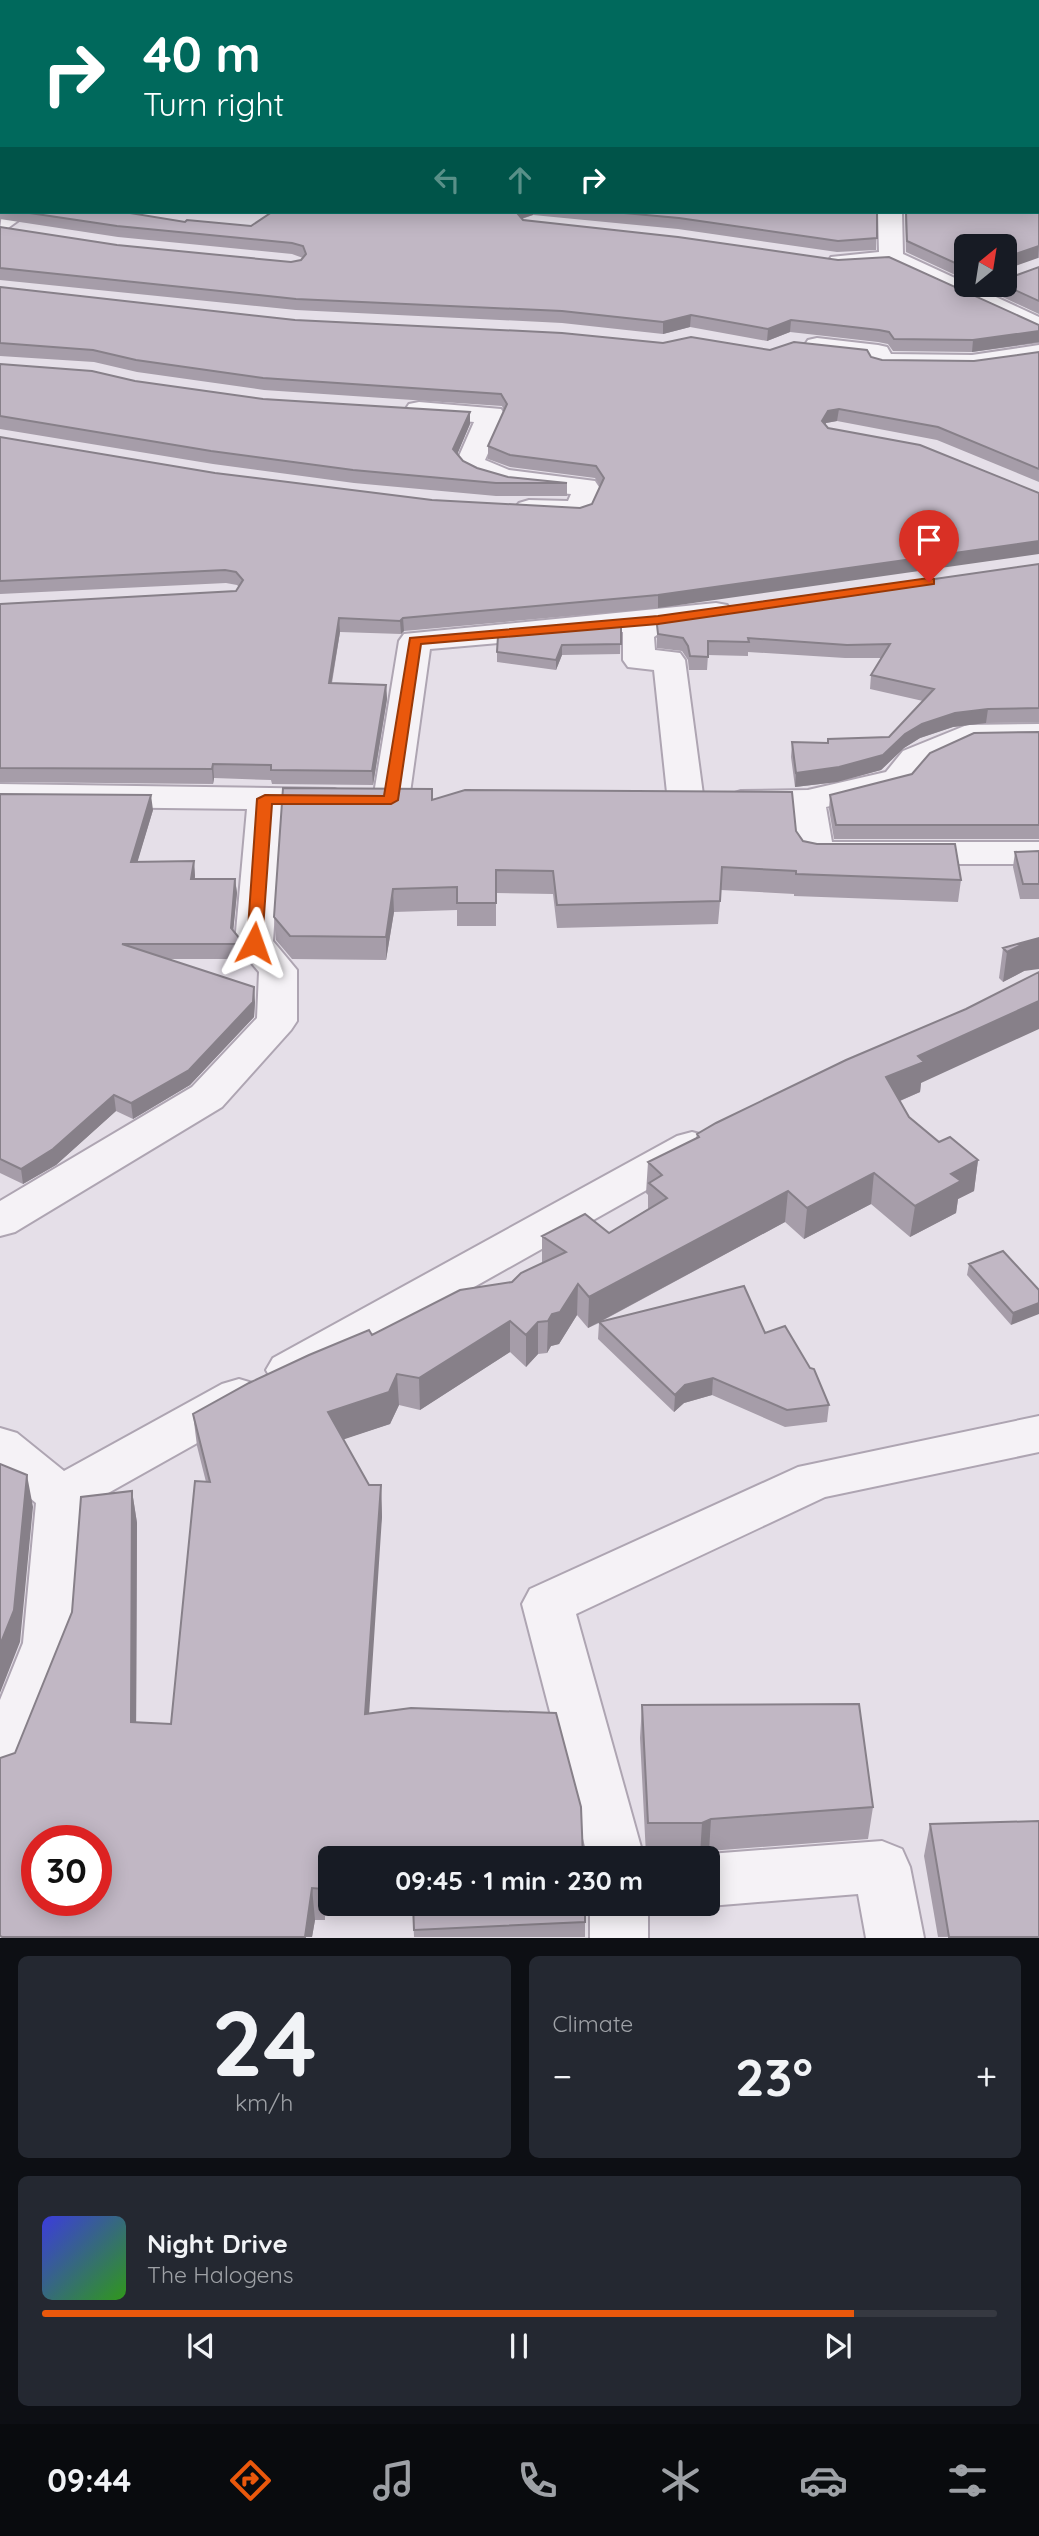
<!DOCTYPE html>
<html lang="en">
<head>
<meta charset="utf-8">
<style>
	:root { --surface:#171b24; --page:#242831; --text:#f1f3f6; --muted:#9ea1a6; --line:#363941; --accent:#ea580c }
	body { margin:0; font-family:Quicksand,sans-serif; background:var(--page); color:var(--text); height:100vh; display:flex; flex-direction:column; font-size:26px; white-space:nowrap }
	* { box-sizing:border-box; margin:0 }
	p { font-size:23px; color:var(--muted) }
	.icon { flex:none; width:38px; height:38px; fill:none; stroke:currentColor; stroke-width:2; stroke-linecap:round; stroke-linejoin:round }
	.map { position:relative; height:1938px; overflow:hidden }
	.drawer { display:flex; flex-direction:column; gap:18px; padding:18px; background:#0d0f14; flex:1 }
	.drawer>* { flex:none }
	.top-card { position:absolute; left:0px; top:0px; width:1040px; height:214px; box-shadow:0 4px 18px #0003; background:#00695c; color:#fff; overflow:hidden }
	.needle { width:46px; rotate:30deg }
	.controls { position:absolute; left:954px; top:234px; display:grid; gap:14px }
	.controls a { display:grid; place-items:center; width:63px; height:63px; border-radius:10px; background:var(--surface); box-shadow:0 4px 18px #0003; font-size:35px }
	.speed { position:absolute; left:21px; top:1825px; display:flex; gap:14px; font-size:35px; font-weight:700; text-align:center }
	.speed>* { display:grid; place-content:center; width:91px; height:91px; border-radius:50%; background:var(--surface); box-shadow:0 4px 18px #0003; line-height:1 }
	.speed .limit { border:10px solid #d22; background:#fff; color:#111 }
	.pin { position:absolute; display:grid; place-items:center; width:60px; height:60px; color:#fff; margin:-72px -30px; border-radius:50% 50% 50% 0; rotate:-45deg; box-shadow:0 0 7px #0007 }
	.pin .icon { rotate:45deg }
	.me { position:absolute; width:77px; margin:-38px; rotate:4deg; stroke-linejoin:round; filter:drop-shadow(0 0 5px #0008) }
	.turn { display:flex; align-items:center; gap:24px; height:147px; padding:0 28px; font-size:32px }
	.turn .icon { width:91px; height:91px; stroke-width:2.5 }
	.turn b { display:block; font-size:49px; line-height:60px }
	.lanes { display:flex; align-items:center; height:66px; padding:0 28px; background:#0003; justify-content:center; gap:35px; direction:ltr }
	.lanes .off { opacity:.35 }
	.big { font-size:52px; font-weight:800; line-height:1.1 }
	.drawer .card { flex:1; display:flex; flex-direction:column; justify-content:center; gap:10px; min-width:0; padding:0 24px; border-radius:10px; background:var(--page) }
	.drawer .dial { align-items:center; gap:0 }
	.dial b { font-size:91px; line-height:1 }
	.song { display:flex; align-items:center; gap:21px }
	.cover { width:84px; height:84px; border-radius:10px; background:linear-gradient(135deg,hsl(240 70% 55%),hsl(110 70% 35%)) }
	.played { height:7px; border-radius:4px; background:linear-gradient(90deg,var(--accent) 85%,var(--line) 85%) }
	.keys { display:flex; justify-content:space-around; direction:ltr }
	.heat { display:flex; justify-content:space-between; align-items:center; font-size:38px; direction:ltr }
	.drawer .tiles { flex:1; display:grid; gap:18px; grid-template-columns:1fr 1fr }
	.card:last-child { grid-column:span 2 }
	.trip { position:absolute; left:318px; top:1846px; width:402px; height:70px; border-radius:10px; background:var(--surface); box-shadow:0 4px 18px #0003; font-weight:800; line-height:70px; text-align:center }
	.dock { display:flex; height:112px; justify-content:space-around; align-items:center; background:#090b0e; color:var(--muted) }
	.dock .icon { width:49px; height:49px }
	.dock .active { color:var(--accent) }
	.dock b { font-size:32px; color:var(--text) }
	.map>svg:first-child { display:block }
</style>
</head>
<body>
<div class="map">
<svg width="1039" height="1938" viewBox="0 0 1039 1938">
	<rect width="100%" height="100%" fill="#e5dfe8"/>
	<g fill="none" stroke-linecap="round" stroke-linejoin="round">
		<g stroke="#aea5b2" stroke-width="4">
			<path id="minor" d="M2,212h28l-22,16 -8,2z
				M878,212h24l1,42 136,63v12l-16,-1 -135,-62 -48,3 -9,-2 -3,-5 3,-5 48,-5z
				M817,338l61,7 9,2 4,7 81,1 67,-10v16l-67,10 -91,-1 -9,-2 -5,-8 -59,-8 -4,-6 4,-6z
				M419,402l82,7 4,6 -20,45 24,10 86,11 6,9 -12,26 -10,3 -60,-4 -5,-6 5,-6 10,-3 39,1 3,-7c-31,-3 -96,-4 -115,-31l18,-41 -65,-6 -4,-6 4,-6z
				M716,603l11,2 5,7 -5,7 -60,9 -13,9 1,13 25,3 5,7 19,142 -6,7 -12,4 -12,-4 -6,-7 -14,-132 -26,-3 -5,-7v-28l-193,17 -21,151 -6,7 -12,4 -12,-4 -6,-7 26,-159 5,-7z
				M1039,724v20l-67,1 -45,20 -17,21 -84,21 6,35h207v22h-224l-13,-3 -5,-8 -5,-41 -51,1 -12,-4 -6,-7 6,-7 12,-4 67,-1 78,-18 17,-21 64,-26z
				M0,784l334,5 12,4 6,7 -6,7 -12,4 -52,-1 -9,131 24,29v51l-6,9 -69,77 -207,125 -15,4v-35l192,-114 65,-69 2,-46 -24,-29 12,-134 -247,-3z
				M692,1132l15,4 6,10 -6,10 -402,226 -16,5 -16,-5 -7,-12 7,-12 404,-222z
				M239,1379l17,5 7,13 -7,13 -171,96 -10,137 -56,141 -19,7v-91l23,-57 13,-140 -36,-30v-45l17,5 47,38 158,-87z
				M1039,1416v36l-214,45 -249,117 68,244h-56l-66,-254 8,-15 268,-122z
				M882,1841l20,8 8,18 14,71h-58l-8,-44 -149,12 -5,-2h5v-46h-11l11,-4z
				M590,1904h58v34h-58z"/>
		</g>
		<use href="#minor" fill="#f5f2f6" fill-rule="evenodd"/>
	</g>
	<path fill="#a69da9" d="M0,25h2v187h122l61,10 66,4 21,-14h605l-1,38 -39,2 -159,-23 -145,-14 -11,4 517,106v18l-67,9 -79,-1 -5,-7 -10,-2 -88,-10 -23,9 -77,-14 -27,7 -101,-11 -266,-13 -296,-30v-53l117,18 174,17 10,-2 2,-2 -11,-4 -174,-17 -118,-18v-107l2,-7 -2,-1z
		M1039,191v67l-73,-11v33l-60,-28 -1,-40h133z
		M1039,267v47l-62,-29h27l2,-6z
		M0,287l295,33 576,37 11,3 92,1 65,-9v130l-102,-42 -100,-19 -11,2 -168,185 -254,23 -3,3 -61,-2 -8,51 54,2 1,14 -14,86 -101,-1 -1,-4 -57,-2 -1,6 -213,-2v-178l236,-13 3,-4 -2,-2 -11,-2 -226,11v-157l215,36 217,27 148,8 12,-4 8,-18 -5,-8 -85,-11 -22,-8v-13l16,-35 -2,-5 -238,-16 -127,-18 -43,-10 -94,-6z
		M0,364l135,17 128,18 207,25 -13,30 6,7 14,7 31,9 59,6v13h-71l-142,-13 -141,-19 -213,-35z
		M1039,564v158l-53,1 -33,4 -33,11 -16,10 -23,22 -44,12 -42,5 -4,-30 1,-15 35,1 1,-4 61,-2 34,-36 -53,-12 1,-14 11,-17h-37l-97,-6v4l-40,-1 -1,15h-18l-1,-10 -6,-9 -25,-3v-23z
		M621,625l-1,29 -58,1 -6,15 -59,-8v-10z
		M1039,732v107h-205l-5,-30 1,-14 82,-21z
		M0,794l153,16 -16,52 57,-1 1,18h40l2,14 -4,38 11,13 1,15h-77l87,43 -1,15 -64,68 -57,34 -17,-8 -60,54 -33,19 -23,-11z
		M433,800l363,31 7,10 158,39 -3,22 -164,-6v-2l-73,-4 -3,34 -161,4 -4,-34 -57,-1v33h-39v-16l-63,2 -8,48 -94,-1 -16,-19 -2,-23z
		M1039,851v48h-19l-7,-32 2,-15z
		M1003,948l21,23 -21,11 -4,-4z
		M966,1009l-45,74 -1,9 -20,9 9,16 30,25 39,18 -4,31 -16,8 -2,14 -46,24 -39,-33 -67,35 -19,-17 -183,99 163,12 64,72 -2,17 -42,5 -73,-32 -28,8 -10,9 -76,-73 1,-16 -11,5 -11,-13 -18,29 -8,2 -4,7 -9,1 -12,13 -16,-15 -90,58 -21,-5 -9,19 -47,15 26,46h12l1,32 -51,341v46h254v33h-171l-1,-25 -88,4v4h-10l-3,17h-312v-179l15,-5 117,-262 5,32 -1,199 35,2 35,-242 -9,-36 -4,-32 179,-79 140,-53 30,-19v-27l67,-3 39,-24v-14l-2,-2 2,-31 48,-24 1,-4z
		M969,1264l70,26 -28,35 -44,-50z
		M642,1705l231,102 -5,32 -159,12 -9,4h-54l-6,-117z
		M930,1824l109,113h-101l-14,-81z"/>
	<path fill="#878089" d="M520,212h13v3l-10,3 -5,7v-11z
		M1039,246l-1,12 -34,12v-12z
		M691,315l-1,12 -27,7v-12z
		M791,320l-1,12 -23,9 1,-12z
		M1039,331v11l-67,10 1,-12z
		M839,409l-2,12 -11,2 -5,10 1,-12 6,-10z
		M470,412v12l-16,38 -1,-13z
		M1039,541v13l-381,54v-13z
		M339,618l1,14 -11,65v-14z
		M403,618l1,13 -3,3 -1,-13z
		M562,645v10l-6,15v-10z
		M386,685l1,14 -14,86 -1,-14z
		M988,709l-2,14 -33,4 -33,11 -16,10 -23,22 -44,12 -42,5 1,-14 126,-49 33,-11z
		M213,764l1,14 -1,6 -1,-15z
		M151,795l2,15 -20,67 -2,-15z
		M194,861l1,15 -2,18 -2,-15z
		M235,879l2,14 -5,50 -1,-15z
		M393,889l1,23 -8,48v-23z
		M1039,940v29l-15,2 -21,11 4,-30 22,-11z
		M254,987l1,15 -1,15 -64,68 -57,34 -2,-16z
		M1039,1001v28l-118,54 -1,9 -37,16 3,-31 32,-21z
		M114,1095l2,16 -60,54 -33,19 -2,-15z
		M978,1160l-4,31 -16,8 -2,14 -46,24 5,-31 36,-32z
		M874,1173l-3,31 -67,35 3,-31z
		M788,1191l-3,31 -197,106 1,-31z
		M578,1284l-1,31 -18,29 -8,2 -4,7 1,-32 4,-7z
		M1039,1303v11l-28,11 2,-12z
		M510,1321v31l-90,58 -1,-32z
		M538,1322v32l-12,13v-32z
		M397,1374l2,31 -9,19 -60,20 -2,-32z
		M713,1378l-1,17 -28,8 -10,9 1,-17 10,-10z
		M27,1475l6,32 -13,135 -20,51v-48z
		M381,1485l1,32 -15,229 -2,-32z
		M132,1491l5,32 -1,231 -5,-32z
		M711,1819l-2,32 -9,4 2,-32z
		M312,1888l3,32 -3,17h-7z"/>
	<path fill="#c1b7c4" stroke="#878089" stroke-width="2" fill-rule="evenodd" d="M0,0h765l11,2h-774v9l-2,-1z
		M0,25h2v71l-2,-1z
		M1038,95h1v35h-1z
		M2,105v103h-2v-96z
		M1038,145l1,1v28l-1,1z
		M1039,191v55l-35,12v-11h-38v21l-59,-27 -1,-29h132v-20z
		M23,212h101l61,10 2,-2 64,6 21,-14h248l-2,2 5,6 155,17 160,23 51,-3 150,68v6l-66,9 -79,-1 -5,-7 -10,-2 -88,-10 -23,9 -77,-14 -28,7 -101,-11 -266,-12 -296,-31v-41l117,18 174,17 10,-2 5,-6 -3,-8 -11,-3 -175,-17z
		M613,212h264v26l-39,3 -159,-23z
		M1039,267v34l-35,-16v-7l2,1z
		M0,287l295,33 267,13 101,10 28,-6 79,13 24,-8 73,8 4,7 11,3 92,1 65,-9v117l-101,-42 -99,-18 -11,2 -6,10 6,7 92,17 119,48v48l-381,54 -255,23 -3,3 -61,-3 -10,65 57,2 -14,86 -101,-1v-5l-58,-1 -1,5 -212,-1v-164l236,-13 7,-11 -7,-8 -11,-2 -225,11v-144l215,36 217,27 148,8 12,-4 12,-26 -8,-12 -86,-11 -22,-9 19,-42 -6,-10 -238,-16 -127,-18 -43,-10 -93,-7z
		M0,364l92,7 43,10 128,18 207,13 -17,37 10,12 14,7 31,9 59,6h-71l-143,-13 -142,-19 -211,-35z
		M1039,564v144l-51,1 -33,4 -33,11 -17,10 -22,21 -44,12 -43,6 -4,-31 36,1v-4l61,-2 45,-48 -63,-14 19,-31 -43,1 -99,-7 1,4 -41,-1v16l-18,-1 -2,-10 -5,-8 -25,-4 -1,-9 12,-8z
		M621,625v19l-59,1 -6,15 -59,-8 1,-16z
		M1039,732v93h-203l-6,-30 82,-21 18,-21 44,-20z
		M283,788l149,1v11l33,-10 327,2 4,39 7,10 14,3h138l6,36 -165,-6v-3l-74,-4 -2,34 -163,4 -4,-34 -57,-1v33h-39v-16l-64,2 -7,48 -96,-1 -16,-19z
		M0,794l151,1 -20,67 63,-1 -3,18h44l-4,49 13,16h-122l132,43 -1,15 -64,68 -58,33 -17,-8 -61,54 -32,20 -21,-10z
		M1039,851v33h-16l-8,-32z
		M1039,938v2l-10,1 -22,11 -4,-4z
		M1039,972v29l-121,55 6,6 -38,15 23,40 30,25 11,-5 28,23 -27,14 10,7 -46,25 -41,-33 -67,35 -19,-17 -199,106 -11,-13 -18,28 -8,2 -4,7 -10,1 -12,13 -16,-14 -91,57 -22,-4 -8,18 -61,20 41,73h12l-16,229 46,-6 145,5 25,94 2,51h-252v26l-8,1v4l-11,-1 -7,49h-303l-2,-1v-178l15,-5 57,-141 9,-115 51,-6 -1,231 40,2 24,-243 15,1 -17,-68 56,-31 60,-28 60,-25 3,5 88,-45 52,-8 9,-9 45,-21 -24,-16 43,-22 24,19 58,-35 -18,-15 13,-8 -14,-13 51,-25 -2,-3 19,-11 130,-63 120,-51zM37,1841h59v59h-59z
		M1003,1251l36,39v13l-26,10 -44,-49z
		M744,1286l21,47 20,-7 25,42 4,1 15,36 -42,5 -74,-32 -28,7 -10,10 -76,-73z
		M0,1464l27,11 -13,135 -14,35z
		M859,1704l14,103 -162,12 -9,4h-54l-6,-118z
		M1039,1821v116h-90l-19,-113z
		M413,1904h172v18l-171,8z"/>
	<path fill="#ea580c" stroke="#983908" stroke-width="2" d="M929,578l5,1v5l-276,40 -237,20 -23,156 -7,4h-119l-10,139 -8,5 -7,-5 10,-144 8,-4 119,1 26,-158 248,-22z"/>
</svg>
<div class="controls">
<a><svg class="needle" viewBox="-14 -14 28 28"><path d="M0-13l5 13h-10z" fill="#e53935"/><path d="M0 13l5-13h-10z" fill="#9ea1a6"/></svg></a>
</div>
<div class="speed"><div class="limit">30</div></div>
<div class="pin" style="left:929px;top:582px;background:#d93025"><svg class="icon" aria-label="arrive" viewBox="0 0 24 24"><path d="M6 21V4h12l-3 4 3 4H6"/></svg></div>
<svg class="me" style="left:254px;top:943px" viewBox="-20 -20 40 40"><path d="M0-17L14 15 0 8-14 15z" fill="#ea580c" stroke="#fff" stroke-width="4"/></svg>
<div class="trip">09:45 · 1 min · 230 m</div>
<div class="top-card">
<div class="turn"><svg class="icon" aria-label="right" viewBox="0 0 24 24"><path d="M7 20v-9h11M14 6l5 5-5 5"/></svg><div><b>40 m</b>Turn right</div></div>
<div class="lanes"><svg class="icon off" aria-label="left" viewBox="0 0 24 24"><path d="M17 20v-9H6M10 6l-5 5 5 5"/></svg><svg class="icon off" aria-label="ahead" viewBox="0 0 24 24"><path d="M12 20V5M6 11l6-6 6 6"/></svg><svg class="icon" aria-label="right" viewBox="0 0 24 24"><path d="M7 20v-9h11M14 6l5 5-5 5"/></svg></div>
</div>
</div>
<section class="drawer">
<div class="tiles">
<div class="card dial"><b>24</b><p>km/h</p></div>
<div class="card"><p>Climate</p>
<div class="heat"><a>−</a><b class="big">23°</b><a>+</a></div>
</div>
<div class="card">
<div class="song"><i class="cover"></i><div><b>Night Drive</b><p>The Halogens</p></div></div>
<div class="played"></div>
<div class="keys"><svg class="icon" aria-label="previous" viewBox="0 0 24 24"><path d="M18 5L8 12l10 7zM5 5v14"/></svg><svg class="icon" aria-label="pause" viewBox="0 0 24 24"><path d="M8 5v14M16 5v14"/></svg><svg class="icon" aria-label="next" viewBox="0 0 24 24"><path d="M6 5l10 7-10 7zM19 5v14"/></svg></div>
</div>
</div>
</section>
<nav class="dock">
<b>09:44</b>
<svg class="icon active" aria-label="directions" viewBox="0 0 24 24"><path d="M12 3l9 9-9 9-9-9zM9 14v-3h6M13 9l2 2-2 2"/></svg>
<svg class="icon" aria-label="music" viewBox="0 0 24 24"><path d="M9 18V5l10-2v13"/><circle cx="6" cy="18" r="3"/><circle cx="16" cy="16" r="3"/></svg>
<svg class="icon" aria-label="phone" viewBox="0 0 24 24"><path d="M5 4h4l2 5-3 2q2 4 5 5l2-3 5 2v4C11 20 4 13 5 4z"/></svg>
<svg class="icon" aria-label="climate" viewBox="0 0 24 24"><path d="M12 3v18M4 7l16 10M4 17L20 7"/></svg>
<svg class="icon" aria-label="car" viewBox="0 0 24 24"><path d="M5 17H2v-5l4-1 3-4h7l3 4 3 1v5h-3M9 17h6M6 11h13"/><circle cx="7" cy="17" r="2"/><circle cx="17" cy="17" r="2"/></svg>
<svg class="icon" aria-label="filters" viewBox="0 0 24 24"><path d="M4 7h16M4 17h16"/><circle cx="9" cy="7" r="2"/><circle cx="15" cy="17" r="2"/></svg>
</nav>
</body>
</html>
